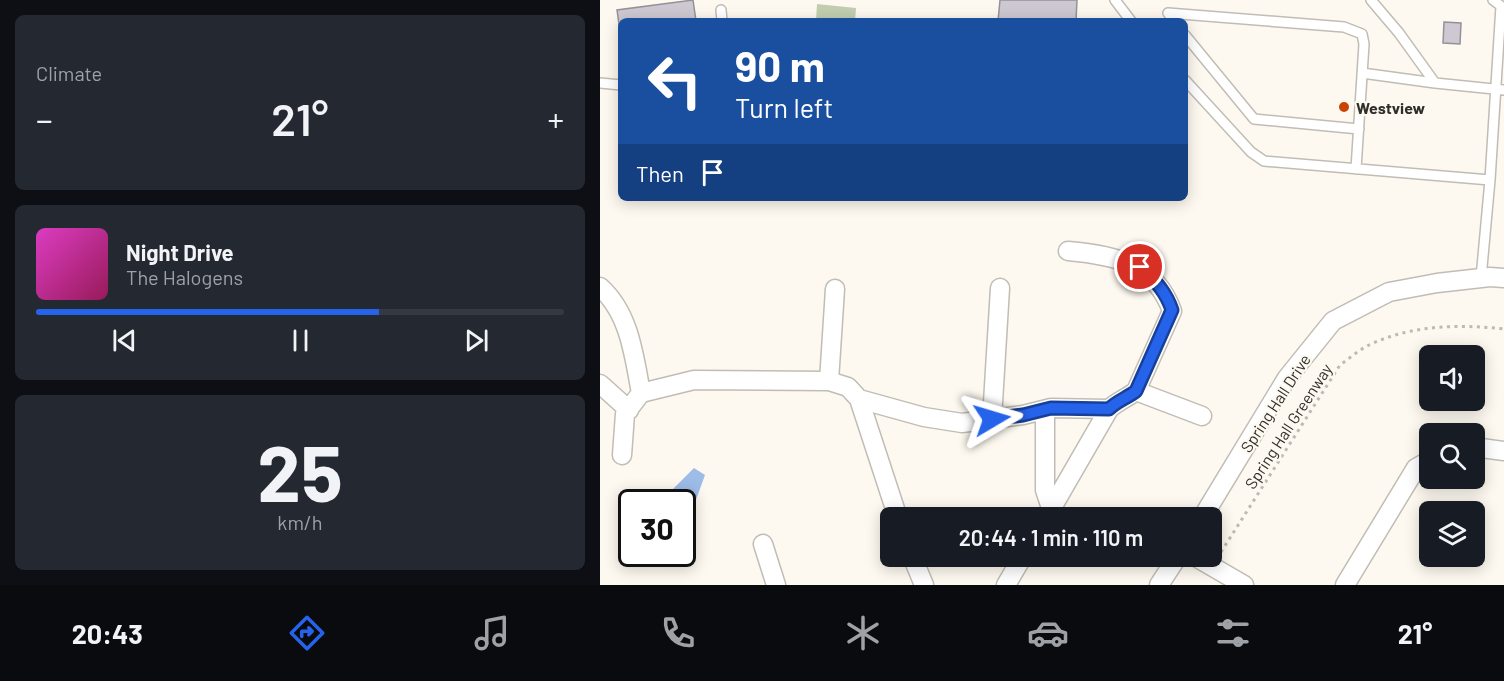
<!DOCTYPE html>
<html lang="en">
<head>
<meta charset="utf-8">
<style>
	:root { --surface:#171b24; --page:#242831; --text:#f1f3f6; --muted:#9ea1a6; --line:#363941; --accent:#2563eb }
	body { margin:0; font-family:Barlow,sans-serif; background:var(--page); color:var(--text); height:100vh; display:flex; flex-direction:column; font-size:22px; white-space:nowrap }
	* { box-sizing:border-box; margin:0 }
	p { font-size:20px; color:var(--muted) }
	.icon { flex:none; width:33px; height:33px; fill:none; stroke:currentColor; stroke-width:2; stroke-linecap:round; stroke-linejoin:round }
	.map { position:relative; flex:1; overflow:hidden }
	.side { display:flex; flex-direction:column; gap:15px; padding:15px; background:#0d0f14; width:600px }
	.side>* { flex:none }
	.hud { position:absolute; left:18px; top:18px; width:570px; height:183px; border-radius:9px; box-shadow:0 3px 15px #0003; background:#1a4fa0; color:#fff; overflow:hidden }
	.fabs { position:absolute; left:819px; top:345px; display:grid; gap:12px }
	.fabs a { display:grid; place-items:center; width:66px; height:66px; border-radius:9px; background:var(--surface); box-shadow:0 3px 15px #0003; font-size:30px }
	.speed { position:absolute; left:18px; top:489px; display:flex; gap:12px; font-size:30px; font-weight:700; text-align:center }
	.speed>* { display:grid; place-content:center; width:78px; height:78px; border-radius:50%; background:var(--surface); box-shadow:0 3px 15px #0003; line-height:1 }
	.speed .limit { border:3px solid #111; border-radius:9px; background:#fff; color:#111 }
	.pin { position:absolute; display:grid; place-items:center; width:51px; height:51px; color:#fff; margin:-26px; border:3px solid #fff; border-radius:50%; box-shadow:0 2px 6px #0007 }
	.me { position:absolute; width:66px; margin:-33px; rotate:83deg; stroke-linejoin:round; filter:drop-shadow(0 0 4px #0008) }
	.turn { display:flex; align-items:center; gap:21px; height:126px; padding:0 18px; font-size:27px }
	.turn .icon { width:78px; height:78px; stroke-width:2.5 }
	.turn b { display:block; font-size:42px; line-height:51px }
	.then { display:flex; align-items:center; height:57px; padding:0 18px; background:#0003; gap:12px; font-size:22px }
	.big { font-size:45px; font-weight:600; line-height:1.1 }
	.side .widget { flex:1; display:flex; flex-direction:column; justify-content:center; gap:9px; min-width:0; padding:0 21px; border-radius:9px; background:var(--page) }
	.side .dial { align-items:center; gap:0 }
	.dial b { font-size:78px; line-height:1 }
	.song { display:flex; align-items:center; gap:18px }
	.cover { width:72px; height:72px; border-radius:9px; background:linear-gradient(135deg,hsl(310 70% 55%),hsl(330 70% 35%)) }
	.played { height:6px; border-radius:3px; background:linear-gradient(90deg,var(--accent) 65%,var(--line) 65%) }
	.keys { display:flex; justify-content:space-around; direction:ltr }
	.heat { display:flex; justify-content:space-between; align-items:center; font-size:33px; direction:ltr }
	.trip { position:absolute; left:280px; top:507px; width:342px; height:60px; border-radius:9px; background:var(--surface); box-shadow:0 3px 15px #0003; font-weight:600; line-height:60px; text-align:center }
	.menu { display:flex; height:96px; justify-content:space-around; align-items:center; background:#090b0e; color:var(--muted) }
	.menu .icon { width:42px; height:42px }
	.menu .active { color:var(--accent) }
	.menu b { font-size:27px; color:var(--text) }
	main { display:flex; flex:1; min-height:0 }
	.map>svg:first-child { display:block }
</style>
</head>
<body>
<main>
<section class="side">
<div class="widget"><p>Climate</p>
<div class="heat"><a>−</a><b class="big">21°</b><a>+</a></div>
</div>
<div class="widget">
<div class="song"><i class="cover"></i><div><b>Night Drive</b><p>The Halogens</p></div></div>
<div class="played"></div>
<div class="keys"><svg class="icon" aria-label="previous" viewBox="0 0 24 24"><path d="M18 5L8 12l10 7zM5 5v14"/></svg><svg class="icon" aria-label="pause" viewBox="0 0 24 24"><path d="M8 5v14M16 5v14"/></svg><svg class="icon" aria-label="next" viewBox="0 0 24 24"><path d="M6 5l10 7-10 7zM19 5v14"/></svg></div>
</div>
<div class="widget dial"><b>25</b><p>km/h</p></div>
</section>
<div class="map">
<svg width="904" height="585" viewBox="0 0 904 585">
	<rect width="100%" height="100%" fill="#fdf9f0"/>
	<path fill="#c2ceb0" d="M217,4l39,4 -1,13h-39z"/>
	<path fill="#9dbce8" d="M94,468l11,7 -12,33 -24,-15z"/>
	<path fill="#cdc8d1" stroke="#959199" stroke-width="1.5" d="M93,0l3,21h-75v18l-4,-29z
		M400,0h77l-1,21h-78z
		M844,22l17,1 -1,21 -17,-1z"/>
	<g fill="none" stroke-linecap="round" stroke-linejoin="round">
		<g stroke="#c1bdb4" stroke-width="12">
			<path id="lane" d="M515,0l16,21
				M771,0l28,33 36,50 69,7
				M121,10l1,11
				M574,21l-6,-8 176,14 18,7 2,10 -8,125
				M585,35l69,84 105,10
				M762,73l73,10
				M585,80l66,72 13,9 226,19
				M0,83l21,2
				M881,278l9,-98 11,-174 -8,-6"/>
		</g>
		<g stroke="#c1bdb4" stroke-width="21">
			<path id="street" d="M0,287c30,27 34,69 41,106l53,-13 135,1 19,6 11,12 39,119
				M229,381l6,-92
				M0,384l29,26
				M536,391l66,25
				M259,399l65,18 38,6 61,-8 28,-7 58,1
				M445,410v80l6,18
				M392,419l8,-131
				M874,447l30,4
				M22,455l3,-41 16,-21
				M446,518l63,-109c9,-8 18,-11 27,-18l36,-80c-17,-48 -58,-56 -104,-60
				M602,518l85,-140 46,-57 56,-29 48,-9 53,-6 14,1
				M163,544l13,41
				M312,556l12,29
				M594,556l50,29
				M406,585l17,-29
				M559,585l19,-29
				M745,585l71,-117 14,-8"/>
		</g>
		<path stroke="#bdbab2" stroke-width="3" stroke-dasharray="3 4.5" stroke-linecap="butt" d="M621,552l119,-187c10,-7 20,-16 31,-21 42,-19 87,-20 133,-15"/>
		<use href="#lane" stroke="#fff" stroke-width="9"/>
		<use href="#street" stroke="#fff" stroke-width="18"/>
	</g>
	<g fill="none" stroke-linecap="round" stroke-linejoin="round">
		<g stroke="#184099" stroke-width="15">
			<path id="route" d="M392,419l31,-4 28,-7 58,1c8,-8 18,-11 27,-18l36,-81c-6,-18 -17,-31 -32,-43"/>
		</g>
		<use href="#route" stroke="#2563eb" stroke-width="10"/>
	</g>
	<circle fill="#c94302" stroke="#fdf9f0" stroke-width="2" cx="744" cy="107" r="6"/>
	<g text-anchor="middle" dominant-baseline="central" stroke-width="4.5" stroke-linejoin="round" paint-order="stroke">
		<g font-size="16" font-weight="bold" fill="#312f2b" stroke="#fdf9f0" text-anchor="start">
			<text x="756" y="107">Westview</text>
		</g>
		<g font-size="16" fill="#312f2b" stroke="#fdf9f0">
			<text transform="translate(675 403) rotate(-57)">Spring Hall Drive</text>
			<text transform="translate(688 426) rotate(-57)">Spring Hall Greenway</text>
		</g>
	</g>
</svg>
<div class="fabs">
<a><svg class="icon" aria-label="sound" viewBox="0 0 24 24"><path d="M4 9h4l5-4v14l-5-4H4zM17 9q2 3 0 6"/></svg></a>
<a><svg class="icon" aria-label="search" viewBox="0 0 24 24"><circle cx="10" cy="10" r="6"/><path d="M15 15l6 6"/></svg></a>
<a><svg class="icon" aria-label="layers" viewBox="0 0 24 24"><path d="M12 4l9 5-9 5-9-5zM3 14l9 5 9-5"/></svg></a>
</div>
<div class="speed"><div class="limit">30</div></div>
<div class="pin" style="left:540px;top:267px;background:#d93025"><svg class="icon" aria-label="arrive" viewBox="0 0 24 24"><path d="M6 21V4h12l-3 4 3 4H6"/></svg></div>
<svg class="me" style="left:392px;top:419px" viewBox="-20 -20 40 40"><path d="M0-17L14 15 0 8-14 15z" fill="#2563eb" stroke="#fff" stroke-width="4"/></svg>
<div class="trip">20:44 · 1 min · 110 m</div>
<div class="hud">
<div class="turn"><svg class="icon" aria-label="left" viewBox="0 0 24 24"><path d="M17 20v-9H6M10 6l-5 5 5 5"/></svg><div><b>90 m</b>Turn left</div></div>
<div class="then">Then<svg class="icon" aria-label="arrive" viewBox="0 0 24 24"><path d="M6 21V4h12l-3 4 3 4H6"/></svg></div>
</div>
</div>
</main>
<nav class="menu">
<b>20:43</b>
<svg class="icon active" aria-label="directions" viewBox="0 0 24 24"><path d="M12 3l9 9-9 9-9-9zM9 14v-3h6M13 9l2 2-2 2"/></svg>
<svg class="icon" aria-label="music" viewBox="0 0 24 24"><path d="M9 18V5l10-2v13"/><circle cx="6" cy="18" r="3"/><circle cx="16" cy="16" r="3"/></svg>
<svg class="icon" aria-label="phone" viewBox="0 0 24 24"><path d="M5 4h4l2 5-3 2q2 4 5 5l2-3 5 2v4C11 20 4 13 5 4z"/></svg>
<svg class="icon" aria-label="climate" viewBox="0 0 24 24"><path d="M12 3v18M4 7l16 10M4 17L20 7"/></svg>
<svg class="icon" aria-label="car" viewBox="0 0 24 24"><path d="M5 17H2v-5l4-1 3-4h7l3 4 3 1v5h-3M9 17h6M6 11h13"/><circle cx="7" cy="17" r="2"/><circle cx="17" cy="17" r="2"/></svg>
<svg class="icon" aria-label="filters" viewBox="0 0 24 24"><path d="M4 7h16M4 17h16"/><circle cx="9" cy="7" r="2"/><circle cx="15" cy="17" r="2"/></svg>
<b>21°</b>
</nav>
</body>
</html>
